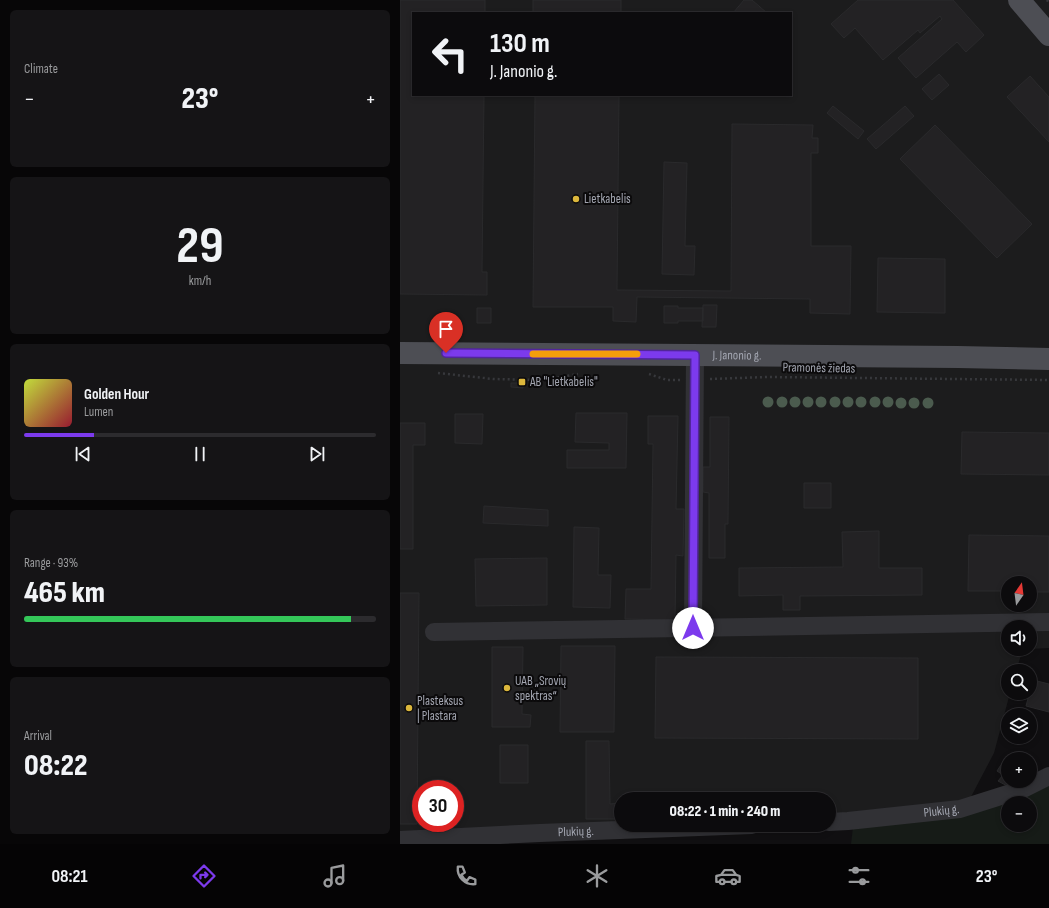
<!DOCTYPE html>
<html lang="en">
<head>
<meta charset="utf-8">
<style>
	:root { --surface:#0c0b0d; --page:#151416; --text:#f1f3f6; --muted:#9a9b9d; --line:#2c2b2e; --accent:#7c3aed }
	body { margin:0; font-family:"Sofia Sans Condensed",sans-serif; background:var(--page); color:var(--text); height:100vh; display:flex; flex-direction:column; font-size:15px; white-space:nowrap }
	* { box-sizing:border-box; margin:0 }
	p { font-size:13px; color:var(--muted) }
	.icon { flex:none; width:22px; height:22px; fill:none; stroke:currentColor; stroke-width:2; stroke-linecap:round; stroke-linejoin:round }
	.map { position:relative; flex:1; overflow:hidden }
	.details { display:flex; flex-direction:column; gap:10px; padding:10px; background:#070607; width:400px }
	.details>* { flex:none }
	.banner { position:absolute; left:12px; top:12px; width:380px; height:84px; border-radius:0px; box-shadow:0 2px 6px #0003,0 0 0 1px var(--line); background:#0c0b0d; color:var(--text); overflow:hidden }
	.needle { width:26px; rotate:14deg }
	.buttons { position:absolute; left:601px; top:576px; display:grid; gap:8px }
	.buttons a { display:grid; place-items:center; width:36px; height:36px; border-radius:50%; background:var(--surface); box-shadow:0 2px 6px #0003,0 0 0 1px var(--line); font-size:20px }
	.speed { position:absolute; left:12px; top:780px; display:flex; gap:8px; font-size:20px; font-weight:700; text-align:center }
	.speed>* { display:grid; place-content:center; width:52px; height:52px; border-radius:50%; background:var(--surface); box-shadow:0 2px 6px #0003,0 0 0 1px var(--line); line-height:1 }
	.speed .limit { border:6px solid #d22; background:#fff; color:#111 }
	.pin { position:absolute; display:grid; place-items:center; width:34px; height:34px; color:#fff; margin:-41px -17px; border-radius:50% 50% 50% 0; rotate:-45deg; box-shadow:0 0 4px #0007 }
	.pin .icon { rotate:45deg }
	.me { position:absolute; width:44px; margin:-22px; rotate:0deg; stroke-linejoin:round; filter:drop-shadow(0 0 3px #0008) }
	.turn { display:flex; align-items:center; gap:14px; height:84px; padding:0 12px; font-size:18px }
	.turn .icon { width:52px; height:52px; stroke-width:2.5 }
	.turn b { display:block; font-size:28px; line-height:34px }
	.big { font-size:30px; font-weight:800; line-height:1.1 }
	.details .tile { flex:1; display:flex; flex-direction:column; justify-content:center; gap:6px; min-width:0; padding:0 14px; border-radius:6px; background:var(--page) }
	.details .dial { align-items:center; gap:0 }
	.dial b { font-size:52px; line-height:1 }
	.song { display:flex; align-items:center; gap:12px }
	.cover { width:48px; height:48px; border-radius:6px; background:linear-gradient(135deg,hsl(70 70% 55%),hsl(350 70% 35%)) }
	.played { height:4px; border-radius:2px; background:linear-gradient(90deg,var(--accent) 20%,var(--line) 20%) }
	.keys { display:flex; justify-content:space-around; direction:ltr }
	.heat { display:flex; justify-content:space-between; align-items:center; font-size:22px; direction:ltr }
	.charge { height:6px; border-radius:3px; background:linear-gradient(90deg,#34c759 93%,var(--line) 0) }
	.trip { position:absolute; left:214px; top:792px; width:222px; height:40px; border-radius:20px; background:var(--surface); box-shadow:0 2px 6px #0003,0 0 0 1px var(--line); font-weight:800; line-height:40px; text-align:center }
	.menu { display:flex; height:64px; justify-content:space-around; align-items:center; background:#050405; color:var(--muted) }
	.menu .icon { width:28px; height:28px }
	.menu .selected { color:var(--accent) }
	.menu b { font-size:18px; color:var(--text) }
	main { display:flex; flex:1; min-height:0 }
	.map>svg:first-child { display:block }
</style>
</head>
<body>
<main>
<section class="details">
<div class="tile"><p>Climate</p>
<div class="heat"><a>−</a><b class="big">23°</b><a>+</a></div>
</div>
<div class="tile dial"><b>29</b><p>km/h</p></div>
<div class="tile">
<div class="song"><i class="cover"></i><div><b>Golden Hour</b><p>Lumen</p></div></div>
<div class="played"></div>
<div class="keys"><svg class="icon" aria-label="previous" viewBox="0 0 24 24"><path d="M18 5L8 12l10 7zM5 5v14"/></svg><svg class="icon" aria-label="pause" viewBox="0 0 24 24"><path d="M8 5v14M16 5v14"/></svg><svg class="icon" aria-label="next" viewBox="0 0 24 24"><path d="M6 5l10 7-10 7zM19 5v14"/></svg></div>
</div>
<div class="tile"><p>Range · 93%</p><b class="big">465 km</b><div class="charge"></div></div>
<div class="tile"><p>Arrival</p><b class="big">08:22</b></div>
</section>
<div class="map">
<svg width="649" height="844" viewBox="0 0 649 844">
	<rect width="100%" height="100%" fill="#100f11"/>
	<path fill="#1c1c1d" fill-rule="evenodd" d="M0,0h649v648l-19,1v-22h-22v22h15l-7,22h-8v22h2l-16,60 -31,59 -110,15 -307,10 -146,7zM13,13h378v82h-378zM608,583h22v22h-22zM21,789h34v34h-34zM221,799h208v26h-208z"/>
	<path fill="#161b17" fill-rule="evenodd" d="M649,781v63h-198l2,-17zM608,803h22v22h-22z"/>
	<path fill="#232224" stroke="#2a2a2c" d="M0,0h85v13h-72v82h71l-2,177h5v23l-87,-1z
		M133,0h88v13h-88z
		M344,0h8l15,13h-34z
		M458,0h95l31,35 -18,17 -9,-10 -41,36 -18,-20 44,-39 -2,-3 -20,17 -2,-3 -35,30 -28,-32 -11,10 -13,-14z
		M539,74l10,11 -17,15 -10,-11z
		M630,76l19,21v45l-42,-45z
		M135,95h84l-2,195 114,1 1,-167 81,1 -1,13h6v15h-7v93h40l-1,68 -40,-1v-14l-173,-2 -1,25 -23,-1v-14h-80z
		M433,106l31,25 -6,8 -31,-26z
		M505,106l9,10 -38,33 -9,-10z
		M535,125l97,99 -35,34 -97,-99z
		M264,162l23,1 -2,83h10l-1,29 -32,-1z
		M478,258l67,1v54l-68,-1z
		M303,305h14l-1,22h-14z
		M264,306h14v2h25v13h-25v2h-14z
		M77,308h14v15h-14z
		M111,383h12v5l-12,-1z
		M176,413h51l-1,55h-59v-18h42v-7l-34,-1z
		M55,414h28l-1,30 -27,-1z
		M248,416h30l-2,93h8l-1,47 -7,-1 -1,65 -50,-1 1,-30h25l2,-145h-5z
		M310,417h19l-1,107h-3v34h-16v-65l-6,-1v-25h7z
		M0,423h25v22h-12v104h-13z
		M562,432l87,1v42l-88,-1z
		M404,483h27v25h-27z
		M84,506l64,4v16l-65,-3z
		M174,527l25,1 -1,47h13l-1,33 -37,-1z
		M479,531v37h43v27l-122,1v14h-17v-15l-44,1v-28l104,-1 -1,-35z
		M569,535l80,1v56h-19v-9h-22v8h-40z
		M147,558v47l-71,1 -1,-47z
		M0,593h19l-2,231h-17z
		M161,646h54l-1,86h-54z
		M92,647h31l-1,67 9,1 -1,12h-38z
		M256,657l262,1v81l-263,-1z
		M633,680l16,4v28l-23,-6z
		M186,741h23l1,63 11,-1v16h-35z
		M100,745h28v38h-28z
		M606,757l3,2 -1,22h5l-4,6 -11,-6 5,-6 -6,-4z"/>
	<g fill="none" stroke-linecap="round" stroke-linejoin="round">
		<path stroke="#37383c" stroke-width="2.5" stroke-dasharray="2 3" stroke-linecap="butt" d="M647,0l2,3
			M38,373l55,6 51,1 34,-6
			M249,374l18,6h14
			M310,379l57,-2 282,3"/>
		<g stroke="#313135" stroke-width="18">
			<path d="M293,628l2,-273"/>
			<path d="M34,632l615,-10"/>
			<path id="s1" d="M429,822l19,-1 112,-12 63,-20 26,-13"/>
			<path id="s2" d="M0,840l140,-7 212,-8"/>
		</g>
		<g stroke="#4d4e54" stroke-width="22">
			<path d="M619,0l30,35"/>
			<path id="s3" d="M0,353l558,4 91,2"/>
		</g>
	</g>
	<g fill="#4b5b4e">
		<circle cx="368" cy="402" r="5.5"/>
		<circle cx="382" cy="402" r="5.5"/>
		<circle cx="395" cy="402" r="5.5"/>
		<circle cx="408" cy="402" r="5.5"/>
		<circle cx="421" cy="402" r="5.5"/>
		<circle cx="435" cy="402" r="5.5"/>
		<circle cx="448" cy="402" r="5.5"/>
		<circle cx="461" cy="402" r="5.5"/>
		<circle cx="475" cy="402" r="5.5"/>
		<circle cx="488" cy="402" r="5.5"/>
		<circle cx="501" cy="403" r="5.5"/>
		<circle cx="514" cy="403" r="5.5"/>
		<circle cx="528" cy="403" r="5.5"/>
	</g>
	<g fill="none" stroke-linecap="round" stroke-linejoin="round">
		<g stroke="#51269a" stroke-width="10">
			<path id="route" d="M46,353l249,2 -2,273"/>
		</g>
		<use href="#route" stroke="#7c3aed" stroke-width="7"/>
		<path stroke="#f59e0b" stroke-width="7" d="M133,354h104"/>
	</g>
	<g fill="#dcb73c" stroke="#0b0a0b" stroke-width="1.5">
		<circle cx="176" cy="199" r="4"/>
		<rect x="118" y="378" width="8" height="8" rx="2"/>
		<circle cx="107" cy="688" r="4"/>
		<circle cx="9" cy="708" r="4"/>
	</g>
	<g text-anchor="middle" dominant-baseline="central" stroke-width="4" stroke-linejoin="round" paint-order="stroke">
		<g font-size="13" fill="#a2a5b0" stroke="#0b0a0b" text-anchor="start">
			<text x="184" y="199">Lietkabelis</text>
			<text x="130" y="382">AB "Lietkabelis"</text>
			<text x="115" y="681">UAB „Srovių<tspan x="115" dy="15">spektras“</tspan></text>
			<text x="17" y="701">Plasteksus<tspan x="17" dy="15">| Plastara</tspan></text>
		</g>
		<g font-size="13" fill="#a2a5b0" stroke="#0b0a0b">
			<text stroke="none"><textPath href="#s3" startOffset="337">J. Janonio g.</textPath></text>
			<text transform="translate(419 368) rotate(1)">Pramonės žiedas</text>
			<text stroke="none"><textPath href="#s1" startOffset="113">Plukių g.</textPath></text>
			<text stroke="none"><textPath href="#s2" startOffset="176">Plukių g.</textPath></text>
		</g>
	</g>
</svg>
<div class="buttons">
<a><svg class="needle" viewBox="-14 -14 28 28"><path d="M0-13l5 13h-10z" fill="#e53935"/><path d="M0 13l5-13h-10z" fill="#9a9b9d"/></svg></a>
<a><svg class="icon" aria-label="sound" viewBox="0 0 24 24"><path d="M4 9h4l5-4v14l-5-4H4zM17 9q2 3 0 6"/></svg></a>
<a><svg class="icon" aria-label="search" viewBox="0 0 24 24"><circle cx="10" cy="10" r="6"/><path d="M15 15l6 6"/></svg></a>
<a><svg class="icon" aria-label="layers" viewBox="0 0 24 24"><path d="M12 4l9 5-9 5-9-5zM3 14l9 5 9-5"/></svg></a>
<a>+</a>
<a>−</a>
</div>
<div class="speed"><div class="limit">30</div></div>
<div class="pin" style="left:46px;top:353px;background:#d93025"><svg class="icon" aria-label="arrive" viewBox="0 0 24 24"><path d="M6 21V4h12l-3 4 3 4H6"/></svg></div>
<svg class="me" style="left:293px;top:628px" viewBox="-20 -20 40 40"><circle r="19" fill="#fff"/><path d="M0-13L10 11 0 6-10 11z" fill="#7c3aed"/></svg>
<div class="trip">08:22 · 1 min · 240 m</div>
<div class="banner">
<div class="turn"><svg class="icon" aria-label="left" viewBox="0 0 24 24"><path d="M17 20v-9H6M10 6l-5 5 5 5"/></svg><div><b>130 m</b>J. Janonio g.</div></div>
</div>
</div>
</main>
<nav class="menu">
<b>08:21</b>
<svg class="icon selected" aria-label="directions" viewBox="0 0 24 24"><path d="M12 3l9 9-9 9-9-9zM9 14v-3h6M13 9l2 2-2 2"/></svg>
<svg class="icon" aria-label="music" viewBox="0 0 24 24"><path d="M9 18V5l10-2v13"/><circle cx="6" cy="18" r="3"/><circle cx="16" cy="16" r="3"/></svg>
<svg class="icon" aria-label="phone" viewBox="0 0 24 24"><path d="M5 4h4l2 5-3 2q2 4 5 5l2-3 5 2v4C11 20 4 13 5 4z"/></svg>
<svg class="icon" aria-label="climate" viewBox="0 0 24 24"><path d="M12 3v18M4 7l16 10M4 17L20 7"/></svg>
<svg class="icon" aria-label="car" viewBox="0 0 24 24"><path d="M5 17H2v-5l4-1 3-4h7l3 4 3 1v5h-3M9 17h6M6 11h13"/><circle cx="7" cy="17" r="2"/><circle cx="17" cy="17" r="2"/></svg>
<svg class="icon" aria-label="filters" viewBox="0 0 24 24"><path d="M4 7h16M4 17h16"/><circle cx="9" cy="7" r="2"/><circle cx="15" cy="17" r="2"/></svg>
<b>23°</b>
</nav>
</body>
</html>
